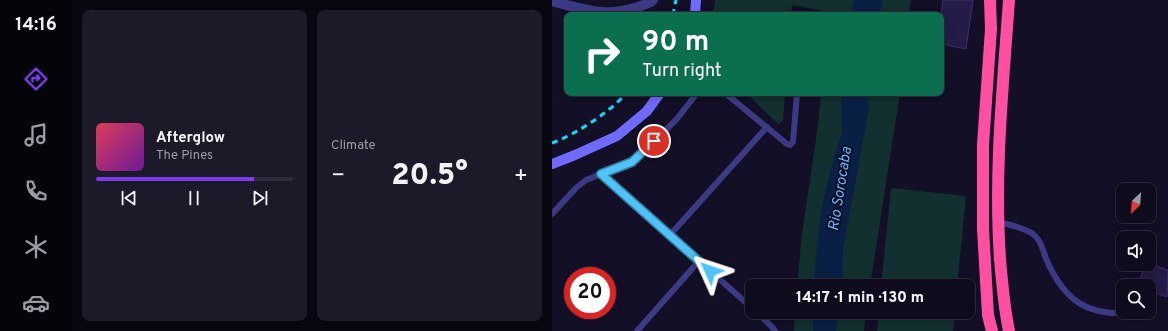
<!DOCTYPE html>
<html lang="en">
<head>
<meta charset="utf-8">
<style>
	:root { --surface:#0e0b1c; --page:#1c1929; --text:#f1f3f6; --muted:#9b9ba3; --line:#2e2b3b; --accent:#7c3aed }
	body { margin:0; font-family:Overpass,sans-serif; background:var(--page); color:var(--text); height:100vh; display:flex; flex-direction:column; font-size:15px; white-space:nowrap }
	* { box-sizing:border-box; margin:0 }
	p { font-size:13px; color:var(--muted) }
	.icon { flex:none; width:22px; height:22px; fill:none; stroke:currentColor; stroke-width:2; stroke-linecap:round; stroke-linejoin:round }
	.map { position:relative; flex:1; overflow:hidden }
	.drawer { display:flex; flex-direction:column; gap:10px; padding:10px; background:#08060f; width:480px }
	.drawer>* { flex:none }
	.hud { position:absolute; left:12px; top:12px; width:380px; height:84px; border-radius:8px; box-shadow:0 2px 10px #0003,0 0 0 1px var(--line); background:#0b6e4f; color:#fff; overflow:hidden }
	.needle { width:26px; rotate:205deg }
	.controls { position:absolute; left:564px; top:183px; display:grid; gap:8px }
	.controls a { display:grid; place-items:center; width:40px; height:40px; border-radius:8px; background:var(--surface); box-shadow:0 2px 10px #0003,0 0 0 1px var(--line); font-size:20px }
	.speed { position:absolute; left:12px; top:267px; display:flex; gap:8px; font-size:20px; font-weight:700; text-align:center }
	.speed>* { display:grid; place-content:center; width:52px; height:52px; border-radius:50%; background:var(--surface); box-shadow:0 2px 10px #0003,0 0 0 1px var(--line); line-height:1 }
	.speed .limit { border:6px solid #d22; background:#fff; color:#111 }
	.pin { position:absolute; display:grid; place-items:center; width:34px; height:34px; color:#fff; margin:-17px; border:2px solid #fff; border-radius:50%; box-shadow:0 1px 4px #0007 }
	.me { position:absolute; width:44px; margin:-22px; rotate:312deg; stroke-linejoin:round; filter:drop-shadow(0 0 3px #0008) }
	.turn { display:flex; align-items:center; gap:14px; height:84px; padding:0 12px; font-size:18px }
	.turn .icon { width:52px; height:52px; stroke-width:2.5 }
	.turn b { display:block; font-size:28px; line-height:34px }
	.big { font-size:30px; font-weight:800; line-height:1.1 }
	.drawer .widget { flex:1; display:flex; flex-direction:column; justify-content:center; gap:6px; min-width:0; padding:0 14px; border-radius:8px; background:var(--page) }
	.song { display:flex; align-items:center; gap:12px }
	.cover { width:48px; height:48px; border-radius:6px; background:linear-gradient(135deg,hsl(350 70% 55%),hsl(280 70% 35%)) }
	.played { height:4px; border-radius:2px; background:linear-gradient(90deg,var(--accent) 80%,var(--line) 80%) }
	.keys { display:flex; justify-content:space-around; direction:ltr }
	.heat { display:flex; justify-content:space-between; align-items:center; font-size:22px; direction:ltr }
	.drawer .tiles { flex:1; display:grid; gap:10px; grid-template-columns:repeat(2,1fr) }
	.trip { position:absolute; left:193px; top:279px; width:230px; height:40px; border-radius:8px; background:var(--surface); box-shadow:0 2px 10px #0003,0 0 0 1px var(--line); font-weight:800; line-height:40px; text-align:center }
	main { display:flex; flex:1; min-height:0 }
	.tabs { display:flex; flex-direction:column; width:72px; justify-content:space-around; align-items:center; background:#06040b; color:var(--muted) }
	.tabs .icon { width:28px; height:28px }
	.tabs .current { color:var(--accent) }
	.tabs b { font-size:18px; color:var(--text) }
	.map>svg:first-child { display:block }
</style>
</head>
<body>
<main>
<nav class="tabs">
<b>14:16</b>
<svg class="icon current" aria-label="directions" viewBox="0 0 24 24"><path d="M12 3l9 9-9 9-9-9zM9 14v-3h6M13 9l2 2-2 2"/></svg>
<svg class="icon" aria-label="music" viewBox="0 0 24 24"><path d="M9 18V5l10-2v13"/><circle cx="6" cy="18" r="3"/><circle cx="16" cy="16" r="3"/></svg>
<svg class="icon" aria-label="phone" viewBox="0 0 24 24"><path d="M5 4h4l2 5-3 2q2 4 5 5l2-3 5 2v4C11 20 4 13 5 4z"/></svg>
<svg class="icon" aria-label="climate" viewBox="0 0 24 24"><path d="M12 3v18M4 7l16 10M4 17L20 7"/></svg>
<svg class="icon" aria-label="car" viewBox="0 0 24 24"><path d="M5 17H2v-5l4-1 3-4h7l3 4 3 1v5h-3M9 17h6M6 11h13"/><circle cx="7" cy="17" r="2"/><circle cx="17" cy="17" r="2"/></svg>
</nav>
<section class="drawer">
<div class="tiles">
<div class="widget">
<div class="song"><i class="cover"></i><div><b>Afterglow</b><p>The Pines</p></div></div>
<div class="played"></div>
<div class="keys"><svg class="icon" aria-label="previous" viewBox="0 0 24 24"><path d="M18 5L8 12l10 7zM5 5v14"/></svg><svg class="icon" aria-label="pause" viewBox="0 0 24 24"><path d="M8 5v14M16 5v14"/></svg><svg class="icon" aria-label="next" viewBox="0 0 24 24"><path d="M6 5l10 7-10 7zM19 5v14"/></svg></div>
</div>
<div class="widget"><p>Climate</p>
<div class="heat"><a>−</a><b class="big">20.5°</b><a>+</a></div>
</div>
</div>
</section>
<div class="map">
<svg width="616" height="331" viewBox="0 0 616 331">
	<rect width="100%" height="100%" fill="#130f26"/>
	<path fill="#12302f" d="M163,0h196l-2,15h-80v-3l-37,-7 -1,10h-78z
		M194,93h39l-2,28 -5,3z
		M269,93h79l-30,193h-73l5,-52 16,-109z
		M339,188l75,8 -9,90h-76z
		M243,312h71l-2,19h-70z
		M327,312h76l-2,19h-76z"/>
	<path fill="#0a1f44" d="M302,0h28l-2,15h-29z
		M289,93h26l2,15 -26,141v37h-29l2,-30 6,-49 8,-36 12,-39z
		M261,312h26l-3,19h-23z"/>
	<path fill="#241b47" stroke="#3b2d73" d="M391,0h30l-7,49 -25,-5v-29z
		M30,93h18l1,1 -19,1z
		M597,263l19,7 -1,27 -18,-6v-5h-11l7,-22h4z"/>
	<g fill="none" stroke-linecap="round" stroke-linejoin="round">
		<path stroke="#3d3a85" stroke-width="6" d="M173,93l62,51 3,1 3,-3 4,-49
			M49,174l151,134
			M0,214l24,-26 10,-8 46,-18 44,-42 21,-27
			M446,222c12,3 25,5 35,12 9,7 10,18 14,27 18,40 40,55 84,52
			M118,235l97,-108
			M205,312l16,16 2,3
			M85,331l62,-70"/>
		<path stroke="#3d3a85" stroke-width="10" d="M0,1c39,11 61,18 99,1l2,-2"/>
		<path stroke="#6f6bff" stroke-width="10" d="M143,15l1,-15
			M0,164l23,-9 42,-19 30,-25 13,-18"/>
		<path stroke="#ff4fa3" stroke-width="12" d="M438,0l1,29 -8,116v84l5,86 4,16
			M457,331c-5,-24 -7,-48 -9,-72 -6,-87 3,-173 9,-259"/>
		<path stroke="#00e5ff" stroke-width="3" stroke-dasharray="6 5" stroke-linecap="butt" d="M121,15l3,-15
			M0,143c25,-9 57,-31 75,-50"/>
	</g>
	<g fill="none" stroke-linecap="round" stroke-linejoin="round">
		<g stroke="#337fa1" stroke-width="10">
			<path id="route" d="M102,141l-22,21 -31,12 109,97"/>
		</g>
		<use href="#route" stroke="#4fc3f7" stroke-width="7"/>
	</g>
	<g text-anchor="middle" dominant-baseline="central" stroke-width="4" stroke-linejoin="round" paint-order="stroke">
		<g font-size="15" font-style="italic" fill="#62b6ff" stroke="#130f26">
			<text transform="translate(289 189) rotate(-81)">Rio Sorocaba</text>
		</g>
	</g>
</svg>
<div class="controls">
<a><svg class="needle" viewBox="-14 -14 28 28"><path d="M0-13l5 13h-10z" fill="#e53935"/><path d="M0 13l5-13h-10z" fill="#9b9ba3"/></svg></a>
<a><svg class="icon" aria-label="sound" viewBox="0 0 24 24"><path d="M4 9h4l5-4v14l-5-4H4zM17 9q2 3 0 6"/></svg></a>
<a><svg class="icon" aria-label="search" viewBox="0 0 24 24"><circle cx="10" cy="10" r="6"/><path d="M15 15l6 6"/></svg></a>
</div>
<div class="speed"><div class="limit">20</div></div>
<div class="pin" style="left:102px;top:141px;background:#d93025"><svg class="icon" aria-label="arrive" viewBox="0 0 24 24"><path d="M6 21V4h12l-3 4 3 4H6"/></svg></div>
<svg class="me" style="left:158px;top:271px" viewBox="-20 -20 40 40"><path d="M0-17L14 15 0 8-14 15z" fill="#4fc3f7" stroke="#fff" stroke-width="4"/></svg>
<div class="trip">14:17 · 1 min · 130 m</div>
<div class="hud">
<div class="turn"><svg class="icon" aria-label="right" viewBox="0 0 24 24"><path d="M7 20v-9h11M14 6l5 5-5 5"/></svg><div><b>90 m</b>Turn right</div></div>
</div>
</div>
</main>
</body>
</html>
